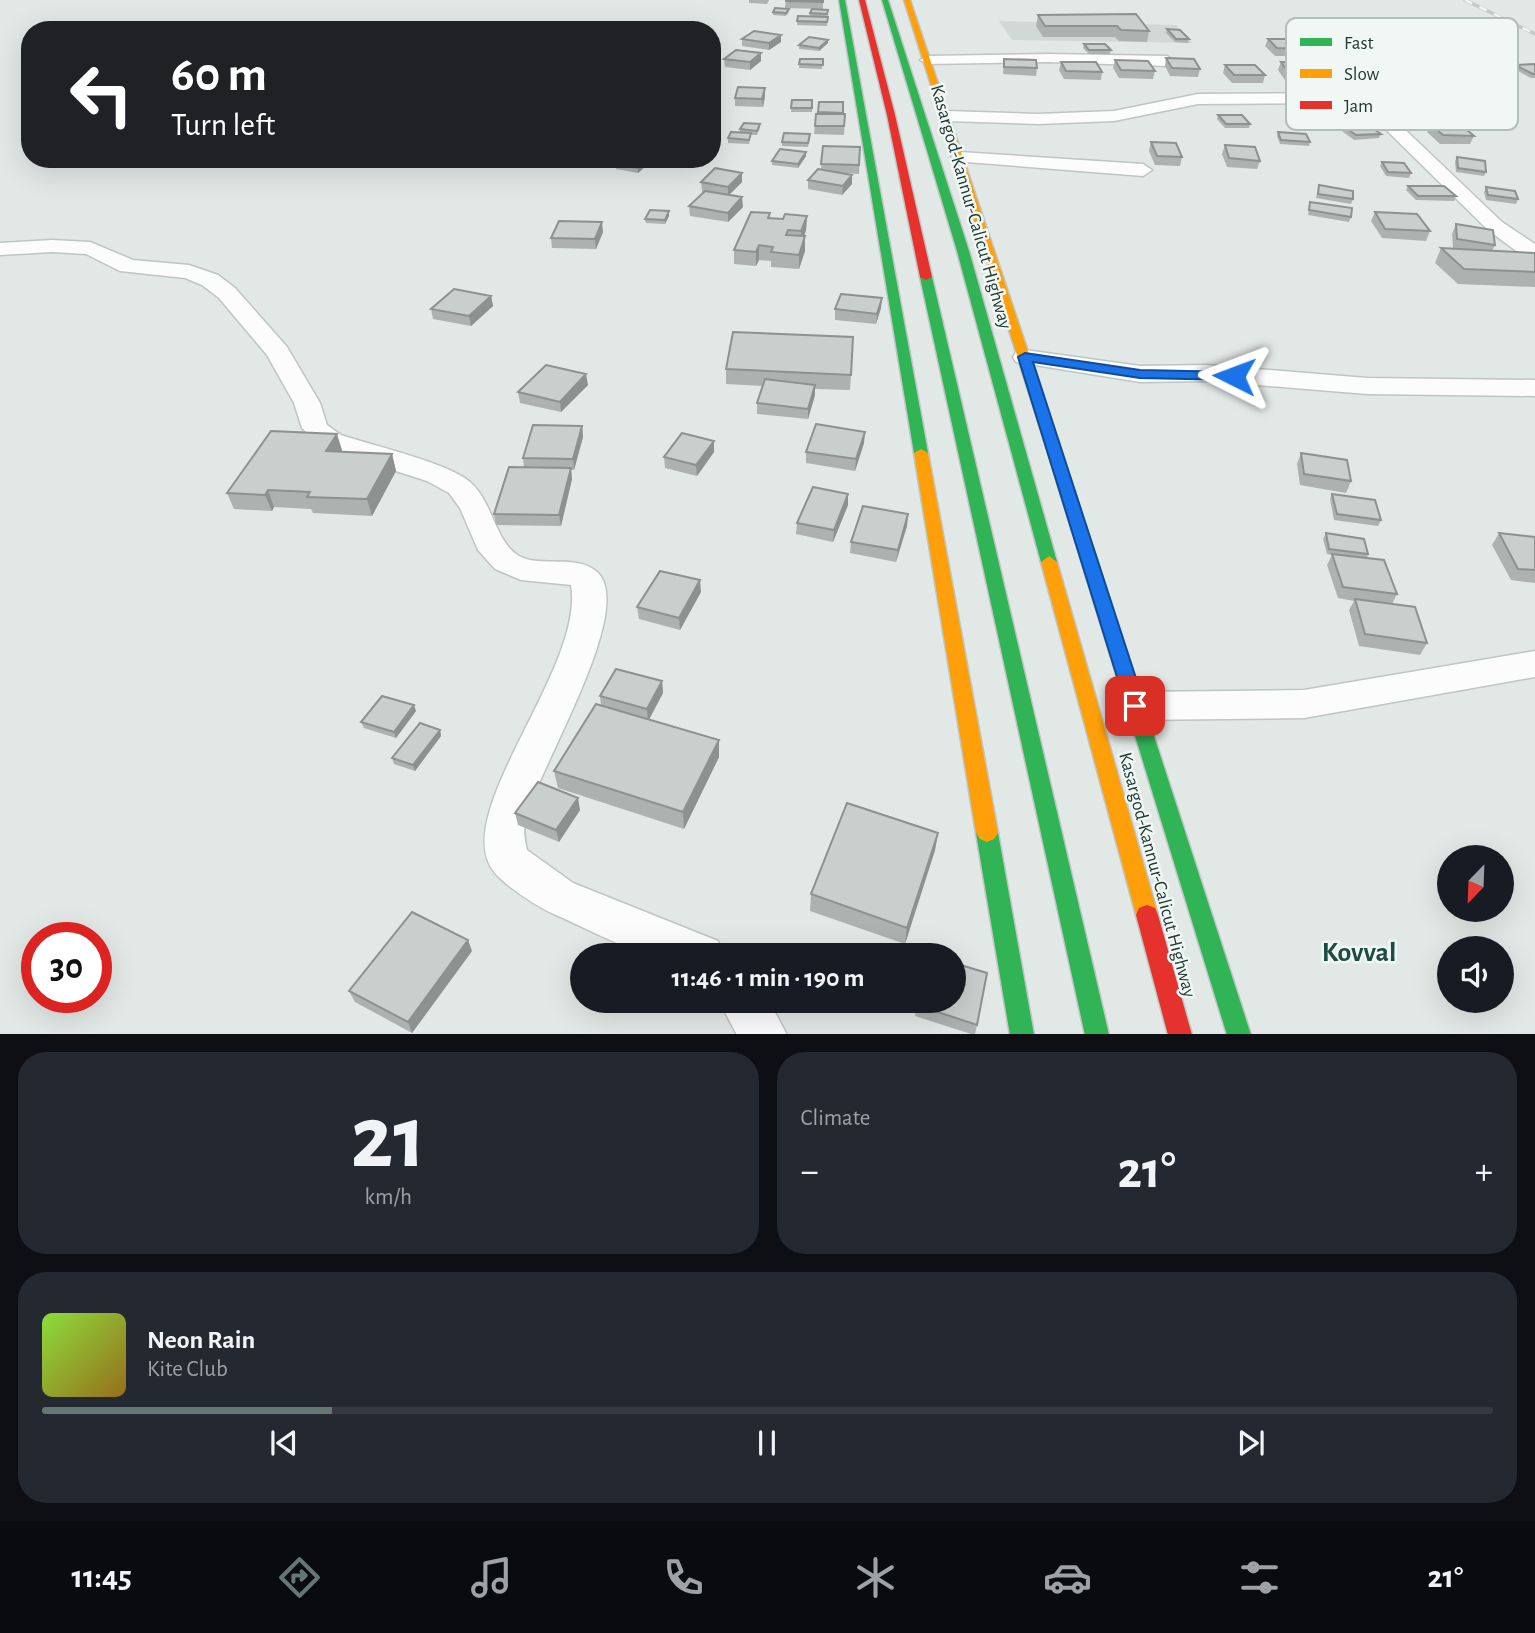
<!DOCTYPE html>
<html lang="en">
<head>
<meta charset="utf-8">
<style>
	:root { --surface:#171b24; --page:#242831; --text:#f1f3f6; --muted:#9ea1a6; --line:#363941; --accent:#657772 }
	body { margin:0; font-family:"Alegreya Sans",sans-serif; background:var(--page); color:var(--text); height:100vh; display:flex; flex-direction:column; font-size:26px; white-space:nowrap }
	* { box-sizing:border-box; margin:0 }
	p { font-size:23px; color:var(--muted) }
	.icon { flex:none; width:38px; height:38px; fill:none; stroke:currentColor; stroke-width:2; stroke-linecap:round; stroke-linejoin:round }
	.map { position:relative; height:1034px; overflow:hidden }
	.details { display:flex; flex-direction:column; gap:18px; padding:18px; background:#0d0f14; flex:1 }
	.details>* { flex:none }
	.guide { position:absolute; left:21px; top:21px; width:700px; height:147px; border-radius:28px; box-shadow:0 7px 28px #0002; background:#202124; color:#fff; overflow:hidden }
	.needle { width:46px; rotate:203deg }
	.tools { position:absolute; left:1437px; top:845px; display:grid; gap:14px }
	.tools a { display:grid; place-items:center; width:77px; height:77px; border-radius:50%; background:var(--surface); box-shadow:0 7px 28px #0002; font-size:35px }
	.speed { position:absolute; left:21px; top:922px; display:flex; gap:14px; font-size:35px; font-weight:700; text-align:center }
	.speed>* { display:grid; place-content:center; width:91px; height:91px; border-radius:50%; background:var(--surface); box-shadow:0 7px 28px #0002; line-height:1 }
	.speed .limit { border:10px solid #d22; background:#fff; color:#111 }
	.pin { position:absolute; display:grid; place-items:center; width:60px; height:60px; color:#fff; margin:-30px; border-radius:14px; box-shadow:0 4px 10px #0006 }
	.me { position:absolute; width:77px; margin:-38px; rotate:273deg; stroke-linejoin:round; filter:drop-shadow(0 0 5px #0008) }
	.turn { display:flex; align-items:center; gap:24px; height:147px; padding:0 35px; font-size:32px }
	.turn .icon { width:91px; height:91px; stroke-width:2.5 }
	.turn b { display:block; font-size:49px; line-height:60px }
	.big { font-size:52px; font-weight:700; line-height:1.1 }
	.details .tile { flex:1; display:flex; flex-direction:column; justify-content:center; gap:10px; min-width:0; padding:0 24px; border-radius:28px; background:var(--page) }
	.details .dial { align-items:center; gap:0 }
	.dial b { font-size:91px; line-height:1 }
	.song { display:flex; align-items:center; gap:21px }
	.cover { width:84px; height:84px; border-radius:10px; background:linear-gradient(135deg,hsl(90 70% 55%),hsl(40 70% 35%)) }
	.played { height:7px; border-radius:4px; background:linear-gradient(90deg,var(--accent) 20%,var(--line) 20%) }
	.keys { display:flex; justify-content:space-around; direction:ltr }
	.heat { display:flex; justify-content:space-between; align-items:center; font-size:38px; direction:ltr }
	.details .tiles { flex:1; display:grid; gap:18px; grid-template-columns:1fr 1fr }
	.tile:last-child { grid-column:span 2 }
	.trip { position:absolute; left:570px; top:943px; width:396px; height:70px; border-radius:35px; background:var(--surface); box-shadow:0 7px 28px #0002; font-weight:700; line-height:70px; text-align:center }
	.tab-bar { display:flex; height:112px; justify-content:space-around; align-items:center; background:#090b0e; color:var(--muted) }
	.tab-bar .icon { width:49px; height:49px }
	.tab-bar .selected { color:var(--accent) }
	.tab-bar b { font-size:32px; color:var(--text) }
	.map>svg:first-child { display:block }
</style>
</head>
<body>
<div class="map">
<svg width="1535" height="1035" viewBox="0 0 1535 1035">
	<rect width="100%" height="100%" fill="#e2e8e5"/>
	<path fill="#d0d9d5" d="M999,21l177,4 16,18 -180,-3z"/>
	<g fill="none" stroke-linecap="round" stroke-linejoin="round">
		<g stroke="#bfc5c2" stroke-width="3">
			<path id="street" d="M1049,54l118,2 8,5 -8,5 -118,-4 -122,2 -7,-4 7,-4z
				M1334,93l41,8 127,121 33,22v16l-8,-1 -39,-29 -124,-122 -30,-5 -136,1 -84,17 -76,3 -92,-3 -8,-5 8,-5 92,3 76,-3 84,-17z
				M960,152l183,12 9,6 -9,6 -189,-15 -3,-4z
				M52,240l38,2 43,18 56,5 29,10 17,13 52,59 33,56 7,22 14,10c30,10 108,28 129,47 23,20 25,60 49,74 23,12 56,-2 77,15 44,36 -63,204 -71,252 -2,9 0,18 2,27l46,33 145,58 6,15c-21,0 -55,4 -75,-1 -31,-9 -63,-27 -93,-40 -17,-7 -49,-28 -61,-42 -49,-57 91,-205 76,-288l-50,-5 -26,-11 -17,-19 -18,-42 -11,-15 -22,-12 -106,-34 -19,-19 -8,-25 -27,-48 -48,-57 -17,-13 -17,-7 -65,-7 -34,-17 -34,-2 -52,3v-12z
				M1025,350l115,16 67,-1 160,13 168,2v16l-168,-2 -160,-13 -67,1 -124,-20 -3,-5 3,-5z
				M1535,651v26l-231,41 -169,2 -13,-4 -5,-10 5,-10 13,-4 169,-2z
				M719,1001h50l18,34h-50z"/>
		</g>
		<g stroke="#bec5c3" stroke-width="3">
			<path id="fast" d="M839,0h6l83,453 -7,4 -7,-4z
				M882,0h6l81,251 88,311 -2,4 -6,2 -8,-6 -84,-311z
				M926,274l6,3 177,758h-24l-165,-758z
				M1058,458l7,4 186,573h-24l-176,-573z
				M987,824l7,3 4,6 36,202h-24l-34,-202 4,-6z"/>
		</g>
		<g stroke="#bec5c3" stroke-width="3">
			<path id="slow" d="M904,0h6l155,462 -2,3h-10l-2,-3z
				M921,449l7,4 70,380 -4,6 -7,3 -7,-3 -4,-6 -62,-380z
				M1049,556l8,6 101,353 -3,7 -8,3 -8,-3 -3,-7 -95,-353z"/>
		</g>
		<g stroke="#bec5c3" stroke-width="3">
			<path id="jam" d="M859,0h6l30,115 37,162 -6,3 -6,-3 -33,-162z
				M1147,905l8,3 3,7 34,120h-24l-32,-120 3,-7z"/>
		</g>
		<use href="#street" fill="#fbfcfb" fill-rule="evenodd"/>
		<use href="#fast" fill="#30b455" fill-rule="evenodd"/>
		<use href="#slow" fill="#ff9f0a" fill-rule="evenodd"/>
		<use href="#jam" fill="#e5322d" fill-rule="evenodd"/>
		<g stroke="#c6c9c9" stroke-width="3.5">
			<path id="rail" d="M1465,0l70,34"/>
		</g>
		<use href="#rail" stroke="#f0f7f4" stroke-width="2.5" stroke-dasharray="8" stroke-linecap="butt"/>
	</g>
	<path fill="#adb2b0" d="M749,0h20l-2,4 -18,-1z
		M786,0h37v9l-38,-1z
		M789,9v3l-3,4 -13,-1v-3z
		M828,10l-1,16 -30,-1 1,-9h12v-3z
		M1038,15l111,16 -2,11 -28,-1 -4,-4h-72l-7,-11z
		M1167,29l22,10 -1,4 -13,-1 -9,-9z
		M742,39l39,3 -12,8 -27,-4z
		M1268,39l47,10 -2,7h-38l-10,-10z
		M828,43l-9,8 -20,-2v-4z
		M1084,44l27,6 -1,4h-21l-6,-6z
		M1166,58l34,11 -2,8 -28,-1 -5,-10z
		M724,59l37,2 -11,9 -25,-3z
		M800,59h23l-1,10 -23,-1z
		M1004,59l33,9 -1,8 -33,-2z
		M1115,60l40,11 -2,8 -34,-1 -6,-10z
		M1061,62l41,10 -1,8 -37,-1 -5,-9z
		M1281,62l38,11 -3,8 -31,-1 -7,-10z
		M1535,64v14h-4l-17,-9 1,-4z
		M1225,65l40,10 -2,8h-31l-9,-10z
		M1392,65l39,3 1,-3 41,9 -2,4 -26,1 -8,-5 -3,6 -30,1 -15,-8z
		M1424,81l49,11 -4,8 -28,1 -8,-5 -2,5 -25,1 -19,-12 3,-8 32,4z
		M765,96l-2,11 -28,-1v-8z
		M792,100h20v12h-21z
		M819,102h24v12h2l-1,21 -30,-1 2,-20h2z
		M1417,107l61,9 -3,9h-14l13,11 -4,8h-30l-13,-12 2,-6 -15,-10z
		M1346,112l27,9 -2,5 -23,-3 -3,-7z
		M1218,115l32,9 -1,4h-24l-8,-9z
		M1292,117l26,9 -1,4 -27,-3z
		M760,124v4l-3,7h-6l-2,9 -21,-1v-5l12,-6v-3z
		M1343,126l38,8 -2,4 -25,2 -12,-9z
		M1278,132l32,10 -1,4 -29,-2 -3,-8z
		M810,138l-2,9 -26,-1v-4z
		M1151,142l31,15 -2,9 -25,-1 -6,-14z
		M1225,145l35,16 -3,8 -30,-2 -5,-13z
		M823,146l37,1 -1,27 -15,-1 8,11 -10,11 -34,-6v-9l13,-10z
		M806,152v4l-8,12 -26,-3v-4z
		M1457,157l29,15 -2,4 -28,-4 -1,-11z
		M683,159h27l-8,8 -19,-3z
		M646,160l1,5 -9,8 -22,-4v-4z
		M1382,162l29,11 -2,5 -23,-2 -6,-10z
		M701,182h41l-13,13 14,12 -15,15 -38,-6 -1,-10 15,-14h-2z
		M1319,185l34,14 -2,5 -35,-6z
		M1408,186l48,10 -2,5 -38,-1 -10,-10z
		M1486,187l32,12 -2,5 -30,-4 -2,-8z
		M1310,202l41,15 -2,5 -41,-7z
		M669,211v5l-4,8 -19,-1 -1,-4z
		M1375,212l55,19 -4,10 -44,-3 -11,-17z
		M770,213v5l13,1 24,-3 -1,14 -2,6 1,15 -6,18 -28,-2v-6l-12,-1 -3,6 -22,-2v-14z
		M1456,224l39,21 -3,6 43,2v34l-77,-3 -23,-21 6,-15 17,1 -5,-1 -1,-14z
		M603,232l-7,17 -44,-1 -1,-10z
		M491,296l2,10 -22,20 -38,-7 -2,-10z
		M881,308l-5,16 -41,-4v-11z
		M726,369l125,6 -1,15 -35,-1v6l-7,24 -51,-5v-11l6,-17 -37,-2z
		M588,385l-27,27 -41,-9 -2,-11z
		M582,426l1,11 -9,33h-3l1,9 -11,47 -65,-1 -2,-11 30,-47 -1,-9z
		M714,441v11l-17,24 -32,-8 -1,-11z
		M864,443l-9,28 -49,-8v-11z
		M342,450l-1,2 51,2 4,17 -24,45 -59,-3 -2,-4 -37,-2 -2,4 -38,-2 -7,-16z
		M1301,453l50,28 -5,12 -46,-8 -3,-21z
		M1332,494l49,26 -3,6 -44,-6 -4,-21z
		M848,505l-15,37 -37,-8 1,-11z
		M908,514l-1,12 -11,36 -46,-9 1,-11z
		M1326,533l42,21 -1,4 30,36 -5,10 35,39 -7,12 -61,-9 -10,-36 5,-9 -16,-3 -11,-33 5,-10 -5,-1 -4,-15z
		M1499,533l36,4v46l-24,-3 -19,-35z
		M701,592l-21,38 -41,-11 -2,-12z
		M662,681l1,12 -14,27 70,37 -35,72 -126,-41 -4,-17 47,-66 -1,-9z
		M416,711l-20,27 -32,-10 -3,-6z
		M440,730l1,6 -26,35 -21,-7 -2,-6z
		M580,810l-21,32 -41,-17 -3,-12z
		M938,833l-3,17 -30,94 -95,-33 1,-17z
		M472,951l-60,82 -57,-31 -6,-11z
		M918,1001l59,24 -2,9h-4l-56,-18z"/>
	<path fill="#8d9190" d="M781,35v7l-12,8v-7z
		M828,40v3l-9,8v-3z
		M761,53v8l-11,9v-8z
		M765,88v8l-2,11 -1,-8z
		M806,152v4l-8,12v-4z
		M705,159h5l-8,8v-5z
		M646,160l1,5 -9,8v-5z
		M742,173v9l-14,14v-9z
		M852,175v9l-10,11 1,-9z
		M742,197l1,10 -15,15v-9z
		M669,211v5l-4,8v-4z
		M807,216l-1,14 -5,15v-14z
		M602,222l1,10 -7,17 -1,-10z
		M805,236v15l-6,18v-14z
		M759,245v15l-3,6v-14z
		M491,296l2,10 -22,20 -2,-10z
		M882,298l-1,10 -5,16 1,-10z
		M586,374l2,11 -27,27 -1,-10z
		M815,385v10l-7,24v-10z
		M582,426l1,11 -9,33 -1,-11z
		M865,432l-1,11 -9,28 1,-12z
		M337,434l5,16 -11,18 -5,-17z
		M714,441v11l-17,24 -1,-11z
		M392,454l4,17 -24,45 -5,-17z
		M571,468l1,11 -11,47 -2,-11z
		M268,490l6,17 -2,4 -7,-16z
		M848,494v11l-15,37 1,-12z
		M908,514l-1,12 -11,36 2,-12z
		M700,580l1,12 -21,38 -1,-12z
		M662,681l1,12 -15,28 -1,-12z
		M414,705l2,6 -20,27 -2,-6z
		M440,730l1,6 -26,35 -2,-6z
		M719,740v17l-35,72 -1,-17z
		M578,798l2,12 -21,32 -3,-12z
		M938,833l-3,17 -30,94 2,-16z
		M468,940l4,11 -60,82 -4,-11z"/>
	<path fill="#c9cfcd" stroke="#8d9190" stroke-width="2" d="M786,0h37v2l-37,-1z
		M775,8l14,1 -3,4 -13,-1z
		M812,9l16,1 -1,4 -17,-1z
		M1136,14l13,17 -28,-1 -4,-4h-72l-7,-11z
		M798,16l30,1 -1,5 -30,-1z
		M1167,29l13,1 9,9h-13z
		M754,31l27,4 -12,8 -27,-4z
		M809,37l19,3 -9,8 -20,-3z
		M1268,39h37l10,10 -38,-1z
		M1084,44h21l6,6h-22z
		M736,50l25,3 -11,9 -26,-3z
		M1166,58l28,1 6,10 -28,-1z
		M800,59h23v6l-24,-1z
		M1004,59l32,1 1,8 -33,-1z
		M1115,60l33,1 7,10 -34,-1z
		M1061,62h35l6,10 -36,-1z
		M1281,62l30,2 8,9 -31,-1z
		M1535,64v10h-2l-18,-9z
		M1225,65h30l10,10h-31z
		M738,87l27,1 -3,11 -27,-1z
		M792,100h20v8h-21z
		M819,102h24v11l-25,-1z
		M816,114h29l-1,12h-29z
		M1218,115h24l8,9h-24z
		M744,123l16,1 -3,7 -17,-2z
		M1430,124h30l14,12 -31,-1z
		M1368,125l13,9 -25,1 -13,-9z
		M731,132l20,1 -2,7 -21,-2z
		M1278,132l28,2 4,8 -29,-2z
		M784,133l26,1 -2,9 -26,-1z
		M1151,142l25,1 6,14 -25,-1z
		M1225,145l30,2 5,14 -31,-3z
		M823,146l37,1 -1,18 -38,-1z
		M780,149l26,3 -8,12 -26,-3z
		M1457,157l28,4 1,11 -28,-4z
		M622,159h17l7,1 -8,8 -22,-3z
		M683,159h22l-3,3z
		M1382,162l22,1 7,10 -23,-1z
		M715,168l27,5 -14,14 -27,-5z
		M818,169l34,6 -9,11 -35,-6z
		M1319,185l34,6v8l-35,-5z
		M1408,186h36l12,10h-38z
		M1486,187l29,4 3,8 -30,-4z
		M705,191l37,6 -14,16 -39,-7z
		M1310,202l42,6 -1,9 -42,-7z
		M650,210l19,1 -4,9 -20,-1z
		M751,212l19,1 -2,5 15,1 2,-5 22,2 -6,15 -13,-1 -2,5 19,1 -6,19 -28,-3 2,-5 -14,-2 -3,7 -22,-2z
		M1375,212l42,2 13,17 -45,-2z
		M559,221l43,1 -7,17 -44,-1z
		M1456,224l37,6 2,15 -38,-6z
		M1441,248l94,5v19l-71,-3z
		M454,289l37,7 -22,20 -38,-7z
		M841,294l41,4 -5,16 -42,-5z
		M733,332l120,5 -2,38 -125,-6z
		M546,365l40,9 -26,28 -42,-10z
		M765,379l50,6 -7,24 -51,-6z
		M816,424l49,8 -9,27 -50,-7z
		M533,425l49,1 -9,33 -50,-1z
		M271,431l66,3 -11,17 66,3 -25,45 -60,-2 3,-5 -42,-2 -3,5 -38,-2z
		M682,433l32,8 -18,24 -32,-8z
		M1301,453l46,7 4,21 -47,-7z
		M509,467l62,1 -12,47 -65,-1z
		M813,487l35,7 -14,36 -37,-7z
		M1332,494l43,6 6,20 -44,-6z
		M863,506l45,8 -10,36 -47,-8z
		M1326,533l38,6 4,15 -39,-5z
		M1499,533l36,4v33l-17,-1z
		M1332,554l52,6 13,34 -54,-7z
		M660,571l40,9 -21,38 -42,-11z
		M1355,599l60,8 12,36 -62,-9z
		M616,669l46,12 -15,28 -47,-13z
		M382,696l32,9 -20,27 -33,-10z
		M596,704l123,36 -36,72 -129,-41z
		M420,723l20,7 -27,35 -21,-7z
		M538,782l40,16 -22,32 -41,-17z
		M847,803l91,30 -31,95 -96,-34z
		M412,912l56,28 -60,82 -59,-31z
		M954,963l33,10 -10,52 -60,-20 1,-4h36z"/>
	<path fill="#1a73e8" stroke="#114b97" stroke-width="2" d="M1025,353l115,17 94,2 6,4 -6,4 -94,-2 -107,-16 112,344 -3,6 -7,2 -6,-2 -3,-6 -108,-349z"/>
	<g text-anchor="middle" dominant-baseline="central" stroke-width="5" stroke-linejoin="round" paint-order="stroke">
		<g font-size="19" fill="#213a34" stroke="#f0f7f4">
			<text transform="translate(971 207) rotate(74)">Kasargod-Kannur-Calicut Highway</text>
			<text transform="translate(1157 875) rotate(75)">Kasargod-Kannur-Calicut Highway</text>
		</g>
		<g font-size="28" font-weight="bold" fill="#1e4b42" stroke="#f0f7f4">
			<text x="1359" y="953">Kovval</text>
		</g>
	</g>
	<rect x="1286" y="18" width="232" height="112" rx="10" fill="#f0f7f4" stroke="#b2beba" stroke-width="2"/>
	<rect x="1300" y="38" width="32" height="8" fill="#30b455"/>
	<rect x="1300" y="69" width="32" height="9" fill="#ff9f0a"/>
	<rect x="1300" y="101" width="32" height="8" fill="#e5322d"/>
	<g font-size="19" fill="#213a34">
		<text x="1344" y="49">Fast</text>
		<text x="1344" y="80">Slow</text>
		<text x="1344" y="112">Jam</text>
	</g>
</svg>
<div class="tools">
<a><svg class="needle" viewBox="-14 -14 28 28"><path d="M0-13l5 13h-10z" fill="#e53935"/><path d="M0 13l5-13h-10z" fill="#9ea1a6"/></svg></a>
<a><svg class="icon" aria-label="sound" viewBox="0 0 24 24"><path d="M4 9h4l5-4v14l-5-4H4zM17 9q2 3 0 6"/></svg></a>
</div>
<div class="speed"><div class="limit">30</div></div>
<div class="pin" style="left:1135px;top:706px;background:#d93025"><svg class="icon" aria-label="arrive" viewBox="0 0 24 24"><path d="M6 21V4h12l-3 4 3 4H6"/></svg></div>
<svg class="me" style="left:1234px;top:376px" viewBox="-20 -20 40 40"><path d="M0-17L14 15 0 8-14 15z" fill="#1a73e8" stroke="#fff" stroke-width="4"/></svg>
<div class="trip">11:46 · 1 min · 190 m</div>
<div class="guide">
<div class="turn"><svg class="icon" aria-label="left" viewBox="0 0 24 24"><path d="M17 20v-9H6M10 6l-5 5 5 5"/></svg><div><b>60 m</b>Turn left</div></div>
</div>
</div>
<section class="details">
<div class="tiles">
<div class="tile dial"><b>21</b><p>km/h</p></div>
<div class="tile"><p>Climate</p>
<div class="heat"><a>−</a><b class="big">21°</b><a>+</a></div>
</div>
<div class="tile">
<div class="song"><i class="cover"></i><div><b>Neon Rain</b><p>Kite Club</p></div></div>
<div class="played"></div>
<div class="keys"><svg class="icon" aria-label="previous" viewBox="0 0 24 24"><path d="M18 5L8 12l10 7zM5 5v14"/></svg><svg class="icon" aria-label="pause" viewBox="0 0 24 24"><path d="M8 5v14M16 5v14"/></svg><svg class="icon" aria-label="next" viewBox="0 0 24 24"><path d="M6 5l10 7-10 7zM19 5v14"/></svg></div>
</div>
</div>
</section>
<nav class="tab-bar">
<b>11:45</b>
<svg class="icon selected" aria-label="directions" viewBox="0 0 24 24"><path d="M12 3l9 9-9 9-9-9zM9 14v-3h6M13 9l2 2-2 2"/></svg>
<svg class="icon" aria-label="music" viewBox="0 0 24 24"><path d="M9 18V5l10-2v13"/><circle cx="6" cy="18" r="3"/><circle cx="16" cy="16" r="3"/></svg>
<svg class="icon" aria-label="phone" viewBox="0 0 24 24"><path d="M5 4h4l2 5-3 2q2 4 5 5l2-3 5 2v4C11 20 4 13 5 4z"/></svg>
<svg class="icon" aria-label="climate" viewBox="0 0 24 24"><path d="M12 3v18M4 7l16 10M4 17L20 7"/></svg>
<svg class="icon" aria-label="car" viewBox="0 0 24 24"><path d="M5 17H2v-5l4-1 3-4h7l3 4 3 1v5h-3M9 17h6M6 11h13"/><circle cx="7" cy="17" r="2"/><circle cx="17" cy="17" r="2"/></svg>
<svg class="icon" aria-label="filters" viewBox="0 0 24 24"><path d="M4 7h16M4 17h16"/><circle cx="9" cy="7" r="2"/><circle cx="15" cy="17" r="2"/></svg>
<b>21°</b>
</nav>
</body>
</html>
